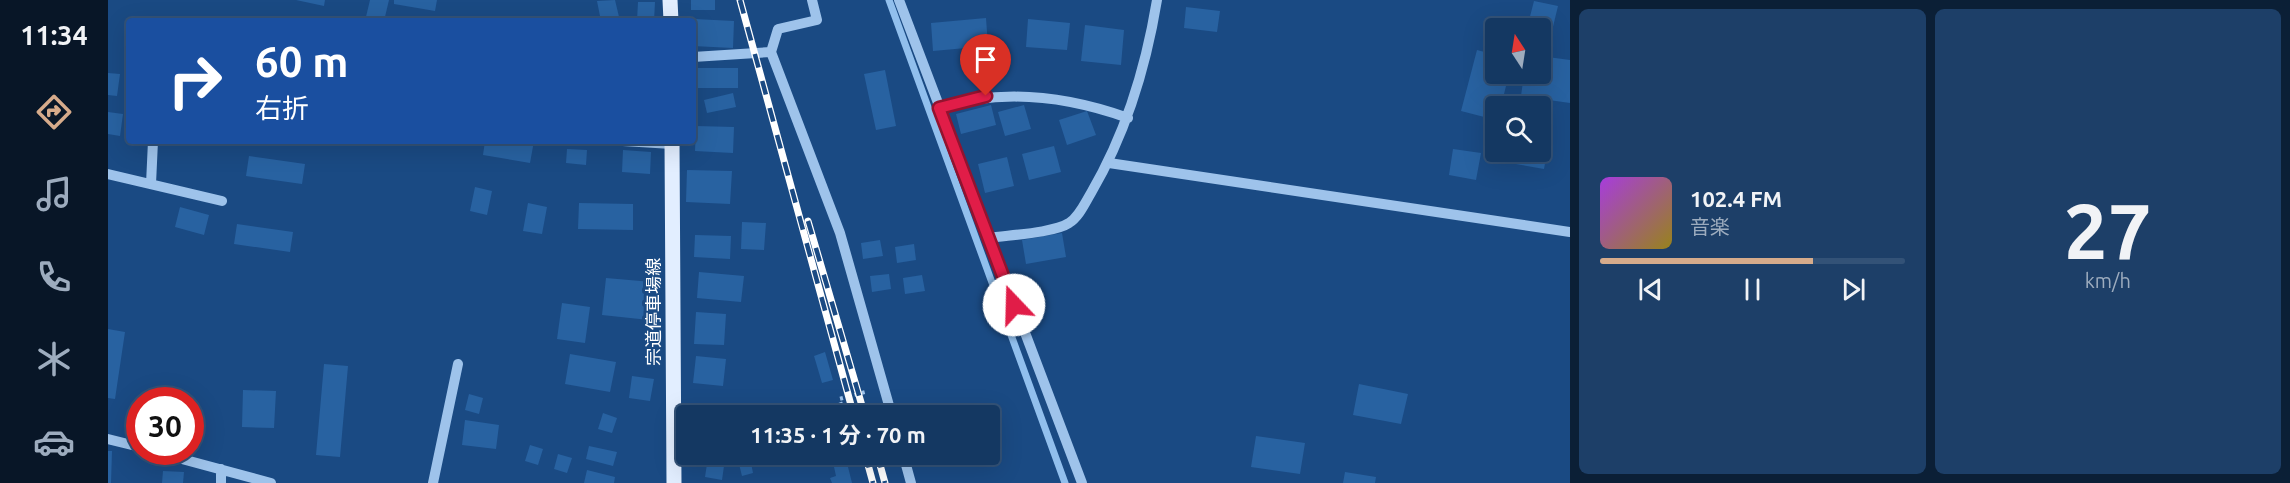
<!DOCTYPE html>
<html lang="ja">
<head>
<meta charset="utf-8">
<style>
	:root { --surface:#143862; --page:#1d3f68; --text:#f1f3f6; --muted:#9dacbe; --line:#335277; --accent:#d6ab8b }
	body { margin:0; font-family:Ubuntu,"Noto Sans JP",sans-serif; background:var(--page); color:var(--text); height:100vh; display:flex; flex-direction:column; font-size:22px; white-space:nowrap }
	* { box-sizing:border-box; margin:0 }
	p { font-size:20px; color:var(--muted) }
	.icon { flex:none; width:33px; height:33px; fill:none; stroke:currentColor; stroke-width:2; stroke-linecap:round; stroke-linejoin:round }
	.map { position:relative; flex:1; overflow:hidden }
	.drawer { display:flex; flex-direction:column; gap:9px; padding:9px; background:#0b1f36; width:720px }
	.drawer>* { flex:none }
	.hud { position:absolute; left:18px; top:18px; width:570px; height:126px; border-radius:6px; box-shadow:0 6px 24px #0002,0 0 0 2px var(--line); background:#1a4fa0; color:#fff; overflow:hidden }
	.needle { width:39px; rotate:348deg }
	.buttons { position:absolute; left:1377px; top:18px; display:grid; gap:12px }
	.buttons a { display:grid; place-items:center; width:66px; height:66px; border-radius:6px; background:var(--surface); box-shadow:0 6px 24px #0002,0 0 0 2px var(--line); font-size:30px }
	.speed { position:absolute; left:18px; top:387px; display:flex; gap:12px; font-size:30px; font-weight:700; text-align:center }
	.speed>* { display:grid; place-content:center; width:78px; height:78px; border-radius:50%; background:var(--surface); box-shadow:0 6px 24px #0002,0 0 0 2px var(--line); line-height:1 }
	.speed .limit { border:9px solid #d22; background:#fff; color:#111 }
	.pin { position:absolute; display:grid; place-items:center; width:51px; height:51px; color:#fff; margin:-62px -26px; border-radius:50% 50% 50% 0; rotate:-45deg; box-shadow:0 0 6px #0007 }
	.pin .icon { rotate:45deg }
	.me { position:absolute; width:66px; margin:-33px; rotate:339deg; stroke-linejoin:round; filter:drop-shadow(0 0 4px #0008) }
	.turn { display:flex; align-items:center; gap:21px; height:126px; padding:0 30px; font-size:27px }
	.turn .icon { width:78px; height:78px; stroke-width:2.5 }
	.turn b { display:block; font-size:42px; line-height:51px }
	.drawer .card { flex:1; display:flex; flex-direction:column; justify-content:center; gap:9px; min-width:0; padding:0 21px; border-radius:9px; background:var(--page) }
	.drawer .dial { align-items:center; gap:0 }
	.dial b { font-size:78px; line-height:1 }
	.song { display:flex; align-items:center; gap:18px }
	.cover { width:72px; height:72px; border-radius:9px; background:linear-gradient(135deg,hsl(280 70% 55%),hsl(50 70% 35%)) }
	.played { height:6px; border-radius:3px; background:linear-gradient(90deg,var(--accent) 70%,var(--line) 70%) }
	.keys { display:flex; justify-content:space-around; direction:ltr }
	.drawer .tiles { flex:1; display:grid; gap:9px; grid-template-columns:repeat(2,1fr) }
	.trip { position:absolute; left:568px; top:405px; width:324px; height:60px; border-radius:6px; background:var(--surface); box-shadow:0 6px 24px #0002,0 0 0 2px var(--line); font-weight:700; line-height:60px; text-align:center }
	main { display:flex; flex:1; min-height:0 }
	.dock { display:flex; flex-direction:column; width:108px; justify-content:space-around; align-items:center; background:#081627; color:var(--muted) }
	.dock .icon { width:42px; height:42px }
	.dock .active { color:var(--accent) }
	.dock b { font-size:27px; color:var(--text) }
	.map>svg:first-child { display:block }
</style>
</head>
<body>
<main>
<nav class="dock">
<b>11:34</b>
<svg class="icon active" aria-label="directions" viewBox="0 0 24 24"><path d="M12 3l9 9-9 9-9-9zM9 14v-3h6M13 9l2 2-2 2"/></svg>
<svg class="icon" aria-label="music" viewBox="0 0 24 24"><path d="M9 18V5l10-2v13"/><circle cx="6" cy="18" r="3"/><circle cx="16" cy="16" r="3"/></svg>
<svg class="icon" aria-label="phone" viewBox="0 0 24 24"><path d="M5 4h4l2 5-3 2q2 4 5 5l2-3 5 2v4C11 20 4 13 5 4z"/></svg>
<svg class="icon" aria-label="climate" viewBox="0 0 24 24"><path d="M12 3v18M4 7l16 10M4 17L20 7"/></svg>
<svg class="icon" aria-label="car" viewBox="0 0 24 24"><path d="M5 17H2v-5l4-1 3-4h7l3 4 3 1v5h-3M9 17h6M6 11h13"/><circle cx="7" cy="17" r="2"/><circle cx="17" cy="17" r="2"/></svg>
</nav>
<div class="map">
<svg width="1462" height="483" viewBox="0 0 1462 483">
	<rect width="100%" height="100%" fill="#1a4a83"/>
	<g fill="none" stroke-linecap="round" stroke-linejoin="round">
		<path stroke="#91bfed" stroke-width="7" d="M781,0l176,483"/>
	</g>
	<path fill="#2862a1" d="M188,0h29l-1,6z
		M262,0h19l-5,21h-19z
		M286,0h43l-2,11 -41,-7z
		M507,0l5,21h-19l-4,-20z
		M583,0h24v10h-24z
		M1426,1l24,5 -7,29 -11,-3v-4h-13z
		M530,2h17l-1,19h-17z
		M1078,7l34,4 -3,21 -33,-4z
		M878,18l2,28 -55,5 -2,-28z
		M586,19l40,2 -1,27 -40,-2z
		M920,19l42,4 -3,27 -41,-3z
		M977,25l39,5 -3,35 -40,-4z
		M1369,50l19,5v19h13l-8,32h-5v14l-35,-9z
		M1432,56l30,4v43l-49,-7 3,-22h16z
		M586,68h44v20h-44z
		M777,70l11,56 -20,4 -12,-56z
		M0,73l12,1 -3,22 -9,-1z
		M625,93l3,14 -29,6 -3,-13z
		M883,105l5,20 -35,9 -5,-20z
		M916,105l7,24 -26,7 -7,-24z
		M979,111l9,24 -29,10 -8,-25z
		M0,112l15,2 -3,22 -12,-2z
		M588,126l38,1 -1,26 -38,-2z
		M1432,139l9,2 -5,28 -34,-6 2,-11h28z
		M377,141h49l-4,22 -47,-8z
		M946,146l7,26 -32,8 -7,-26z
		M459,149l20,1 -1,15 -20,-2z
		M1345,149l28,4 -5,27 -27,-5z
		M515,150l28,2 -1,22 -28,-2z
		M141,156l56,8 -3,20 -56,-8z
		M899,157l7,29 -29,7 -7,-29z
		M579,170l45,1 -2,33 -44,-2z
		M367,187l17,4 -5,24 -17,-4z
		M420,203l19,4 -5,27 -19,-3z
		M471,203l54,1v26l-55,-1z
		M72,207l29,8 -5,20 -29,-8z
		M634,222l24,1 -2,27 -23,-1z
		M129,224l56,8 -3,20 -56,-8z
		M954,233l4,24 -40,7 -4,-24z
		M587,235l36,1 -1,23 -36,-2z
		M772,240l3,16 -20,3 -2,-16z
		M806,244l2,16 -19,3 -2,-16z
		M591,272l45,4 -3,26 -44,-4z
		M781,274l2,15 -19,3 -2,-16z
		M814,275l3,16 -20,3 -2,-16z
		M498,278l46,4 -3,38 -47,-5z
		M454,303l28,4 -5,36 -28,-4z
		M588,312l30,2 -2,31 -30,-1z
		M0,329l17,3 -10,67 -7,-1z
		M717,352l8,28 -11,3 -8,-27z
		M462,354l46,8 -6,30 -45,-8z
		M588,356l30,3 -3,27 -30,-3z
		M216,364l24,2 -8,91 -24,-2z
		M524,376l22,3 -4,22 -21,-3z
		M1251,384l49,10 -7,30 -48,-9z
		M135,390l33,1 -2,37 -32,-1z
		M361,394l14,4 -4,16 -14,-4z
		M495,413l14,5 -5,15 -14,-4z
		M357,420l34,5 -3,24 -34,-4z
		M1148,436l49,7 -5,31 -49,-7z
		M422,445l13,4 -5,16 -13,-4z
		M481,446l28,6 -4,14 -27,-7z
		M0,451h4l-1,32h-3z
		M450,454l14,4 -5,15 -13,-4z
		M642,458l3,15 -11,3 -4,-16z
		M739,463l5,20h-20l-2,-5 6,-2 -2,-9z
		M599,464l17,2 -2,14 -17,-3z
		M479,470l28,7 -1,6h-30z
		M55,471l21,1 -1,11h-21z
		M1237,472l31,5 -1,6h-32z"/>
	<g fill="none" stroke-linecap="round" stroke-linejoin="round">
		<path stroke="#9ec3eb" stroke-width="4" stroke-dasharray="3 4.5" stroke-linecap="butt" d="M736,412l-5,-13 30,-8"/>
		<path stroke="#9ec3eb" stroke-width="10" d="M704,0l5,20 -39,9 -7,23 69,181 52,183
			M791,0l183,483
			M585,57l78,-5
			M832,108c62,-20 126,-12 188,10
			M515,141l49,3
			M1001,163l461,69
			M0,174l114,27
			M43,184l2,-43
			M881,238c19,-3 65,-5 80,-15 10,-6 16,-20 22,-30 34,-58 55,-126 66,-193
			M0,439l32,8
			M48,452l115,31
			M795,454l8,29
			M113,483v-14
			M325,483l25,-119"/>
		<path stroke="#e2eeff" stroke-width="15" d="M562,0l1,21
			M564,141l2,342"/>
		<g stroke="#fff" stroke-width="7">
			<path id="rail" d="M632,0l114,416
				M700,221l57,195
				M757,454l8,29
				M769,454l8,29"/>
		</g>
		<use href="#rail" stroke="#1a4a83" stroke-width="4.5" stroke-dasharray="14" stroke-linecap="butt"/>
	</g>
	<g fill="none" stroke-linecap="round" stroke-linejoin="round">
		<g stroke="#92132f" stroke-width="15">
			<path id="route" d="M878,96l-47,12 75,197"/>
		</g>
		<use href="#route" stroke="#e11d48" stroke-width="10"/>
	</g>
	<g text-anchor="middle" dominant-baseline="central" stroke-width="6" stroke-linejoin="round" paint-order="stroke">
		<g font-size="18" fill="#fff" stroke="#1a4a83">
			<text transform="translate(545 312) rotate(-90)">宗道停車場線</text>
		</g>
	</g>
</svg>
<div class="buttons">
<a><svg class="needle" viewBox="-14 -14 28 28"><path d="M0-13l5 13h-10z" fill="#e53935"/><path d="M0 13l5-13h-10z" fill="#9dacbe"/></svg></a>
<a><svg class="icon" aria-label="search" viewBox="0 0 24 24"><circle cx="10" cy="10" r="6"/><path d="M15 15l6 6"/></svg></a>
</div>
<div class="speed"><div class="limit">30</div></div>
<div class="pin" style="left:878px;top:96px;background:#d93025"><svg class="icon" aria-label="arrive" viewBox="0 0 24 24"><path d="M6 21V4h12l-3 4 3 4H6"/></svg></div>
<svg class="me" style="left:906px;top:305px" viewBox="-20 -20 40 40"><circle r="19" fill="#fff"/><path d="M0-13L10 11 0 6-10 11z" fill="#e11d48"/></svg>
<div class="trip">11:35 · 1 分 · 70 m</div>
<div class="hud">
<div class="turn"><svg class="icon" aria-label="right" viewBox="0 0 24 24"><path d="M7 20v-9h11M14 6l5 5-5 5"/></svg><div><b>60 m</b>右折</div></div>
</div>
</div>
<section class="drawer">
<div class="tiles">
<div class="card">
<div class="song"><i class="cover"></i><div><b>102.4 FM</b><p>音楽</p></div></div>
<div class="played"></div>
<div class="keys"><svg class="icon" aria-label="previous" viewBox="0 0 24 24"><path d="M18 5L8 12l10 7zM5 5v14"/></svg><svg class="icon" aria-label="pause" viewBox="0 0 24 24"><path d="M8 5v14M16 5v14"/></svg><svg class="icon" aria-label="next" viewBox="0 0 24 24"><path d="M6 5l10 7-10 7zM19 5v14"/></svg></div>
</div>
<div class="card dial"><b>27</b><p>km/h</p></div>
</div>
</section>
</main>
</body>
</html>
